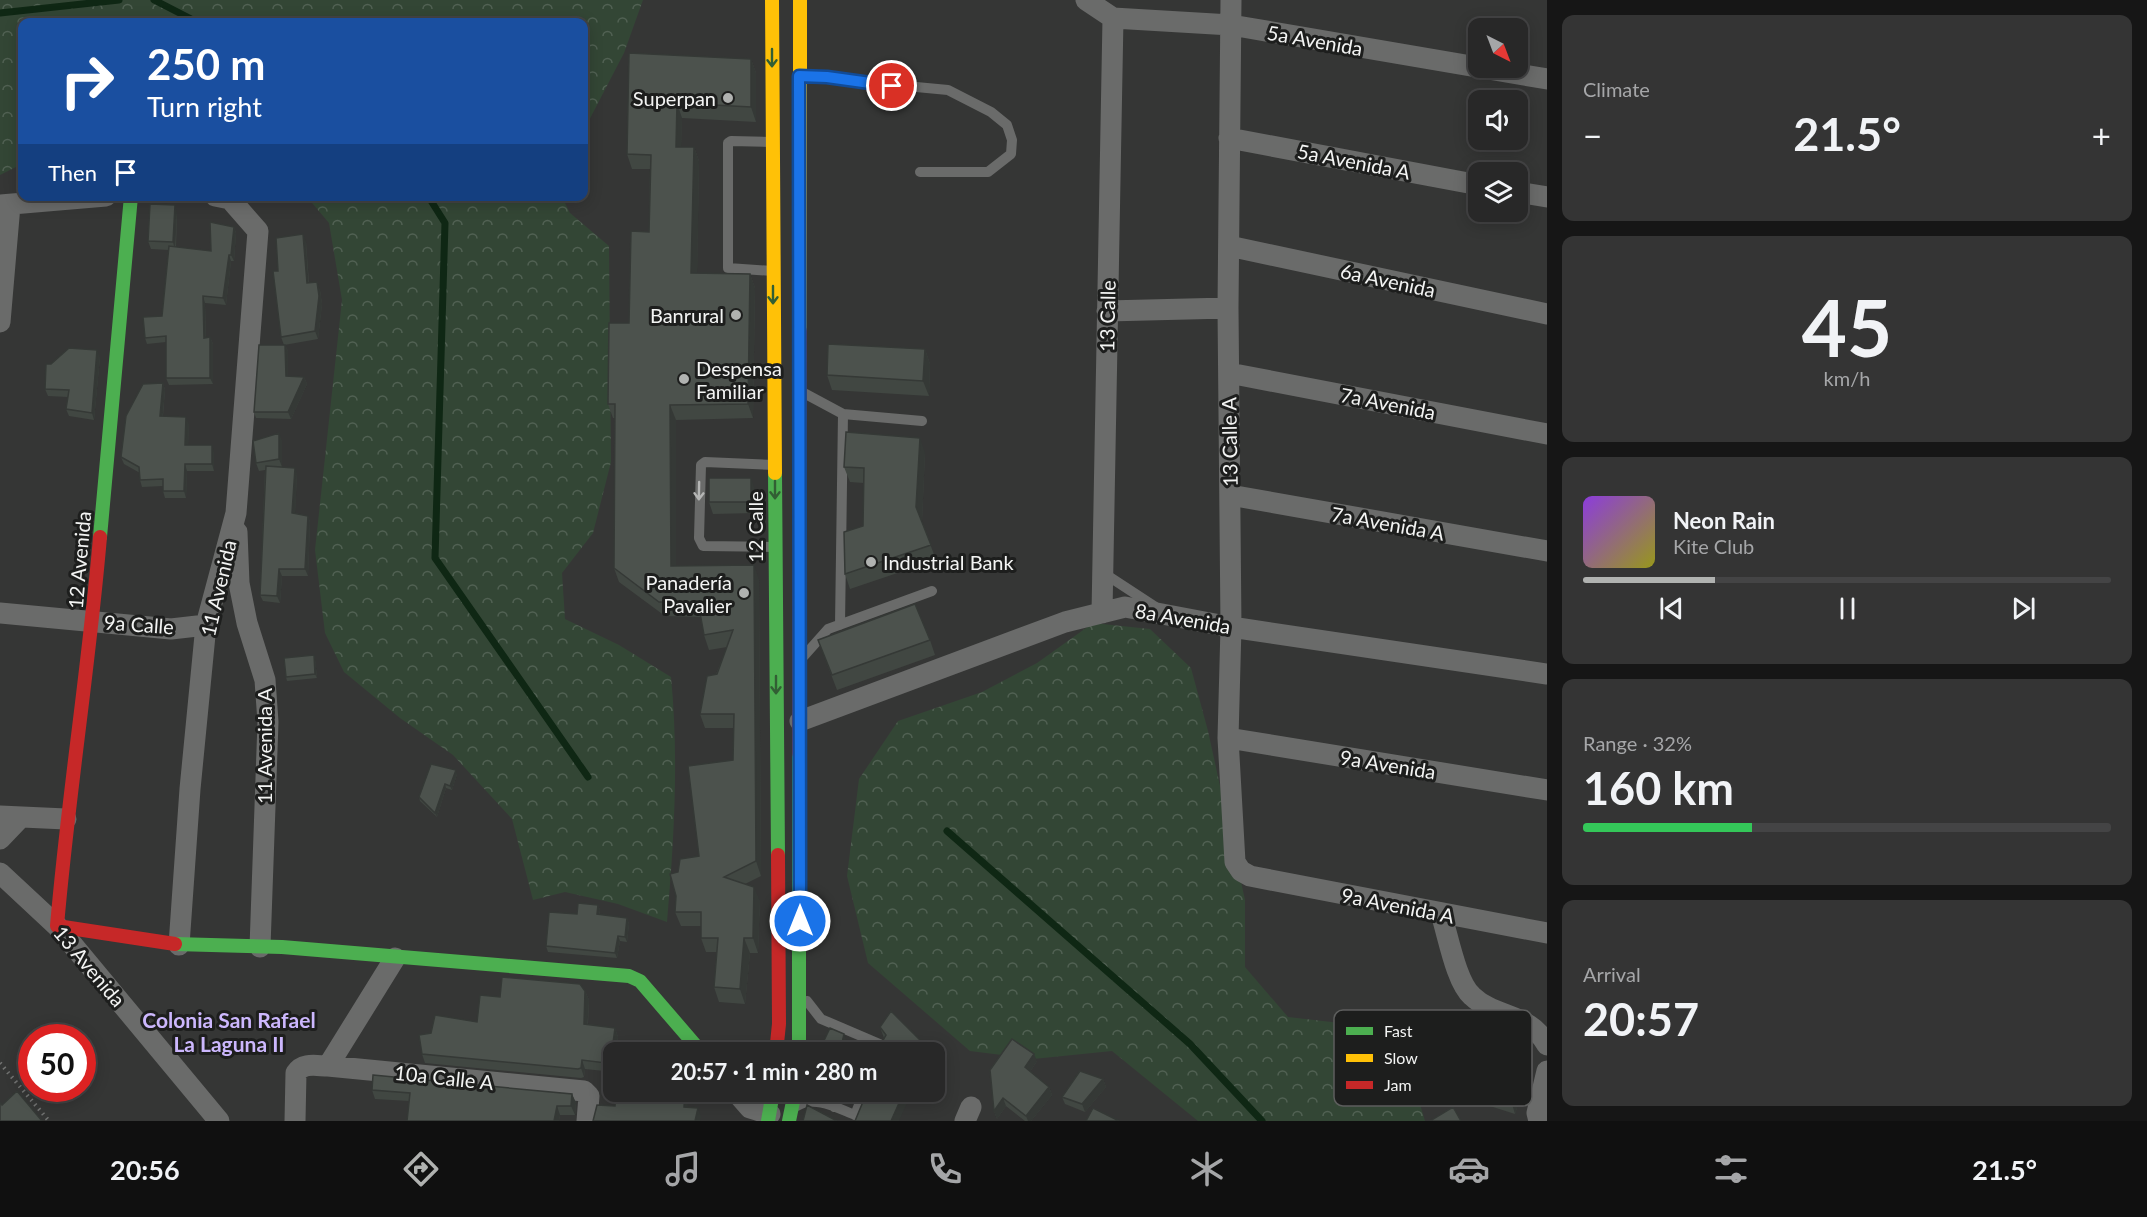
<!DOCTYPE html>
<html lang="en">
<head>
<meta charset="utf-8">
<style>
	:root { --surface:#282828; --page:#343434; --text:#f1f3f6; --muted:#a5a6a8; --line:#444445; --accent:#b0b2b0 }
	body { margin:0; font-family:Lato,sans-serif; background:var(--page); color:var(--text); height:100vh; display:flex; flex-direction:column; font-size:22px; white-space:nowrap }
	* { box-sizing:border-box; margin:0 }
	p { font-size:20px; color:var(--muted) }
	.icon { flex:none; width:33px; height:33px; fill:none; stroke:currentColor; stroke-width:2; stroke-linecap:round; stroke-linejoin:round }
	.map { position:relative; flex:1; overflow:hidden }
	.side { display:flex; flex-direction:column; gap:15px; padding:15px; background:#161616; width:600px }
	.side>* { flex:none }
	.banner { position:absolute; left:18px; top:18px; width:570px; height:183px; border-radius:12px; box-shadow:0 3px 15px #0003,0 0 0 2px var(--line); background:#1a4fa0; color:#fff; overflow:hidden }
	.needle { width:39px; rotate:138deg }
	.controls { position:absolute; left:1468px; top:18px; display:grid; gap:12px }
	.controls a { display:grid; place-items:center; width:60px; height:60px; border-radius:12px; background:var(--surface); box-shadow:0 3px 15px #0003,0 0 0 2px var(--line); font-size:30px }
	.speed { position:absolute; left:18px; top:1024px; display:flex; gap:12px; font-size:30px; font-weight:700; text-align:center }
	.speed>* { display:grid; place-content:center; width:78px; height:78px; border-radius:50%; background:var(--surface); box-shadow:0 3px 15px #0003,0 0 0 2px var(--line); line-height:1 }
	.speed .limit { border:9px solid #d22; background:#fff; color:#111 }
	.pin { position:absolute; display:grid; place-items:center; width:51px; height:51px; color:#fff; margin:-26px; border:3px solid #fff; border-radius:50%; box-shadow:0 2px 6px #0007 }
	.me { position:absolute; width:66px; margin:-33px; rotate:0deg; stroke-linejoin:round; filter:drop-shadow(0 0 4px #0008) }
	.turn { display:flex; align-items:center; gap:21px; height:126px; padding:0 30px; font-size:27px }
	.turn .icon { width:78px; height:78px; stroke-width:2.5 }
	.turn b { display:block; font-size:42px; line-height:51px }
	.then { display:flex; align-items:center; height:57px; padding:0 30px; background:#0003; gap:12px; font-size:22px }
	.big { font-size:45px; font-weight:700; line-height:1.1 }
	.side .tile { flex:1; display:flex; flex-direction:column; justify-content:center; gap:9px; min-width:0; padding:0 21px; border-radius:12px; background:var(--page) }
	.side .dial { align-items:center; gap:0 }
	.dial b { font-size:78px; line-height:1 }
	.song { display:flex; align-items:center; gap:18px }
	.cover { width:72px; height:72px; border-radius:9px; background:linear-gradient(135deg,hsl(270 70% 55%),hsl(60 70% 35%)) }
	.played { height:6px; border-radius:3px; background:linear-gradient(90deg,var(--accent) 25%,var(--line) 25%) }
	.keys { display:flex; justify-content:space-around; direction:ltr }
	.heat { display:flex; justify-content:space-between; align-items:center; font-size:33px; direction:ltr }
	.charge { height:9px; border-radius:4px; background:linear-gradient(90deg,#34c759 32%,var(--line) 0) }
	.trip { position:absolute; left:603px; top:1042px; width:342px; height:60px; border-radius:12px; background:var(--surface); box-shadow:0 3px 15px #0003,0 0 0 2px var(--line); font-weight:700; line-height:60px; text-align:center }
	.dock { display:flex; height:96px; justify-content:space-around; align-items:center; background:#101010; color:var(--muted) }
	.dock .icon { width:42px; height:42px }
	.dock .current { color:var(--accent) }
	.dock b { font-size:27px; color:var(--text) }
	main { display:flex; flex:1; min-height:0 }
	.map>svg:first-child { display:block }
</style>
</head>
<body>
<main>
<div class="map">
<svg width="1547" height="1121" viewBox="0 0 1547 1121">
	<defs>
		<pattern id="forest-crowns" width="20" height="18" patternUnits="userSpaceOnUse" patternTransform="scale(1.5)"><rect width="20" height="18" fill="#334635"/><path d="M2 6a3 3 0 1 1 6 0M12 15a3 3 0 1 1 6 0" fill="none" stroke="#516153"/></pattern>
	</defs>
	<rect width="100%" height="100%" fill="#353635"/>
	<path fill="url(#forest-crowns)" d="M0,0h643l-19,53 -40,77v-108h-562v142l-22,11z
		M307,197h255l8,16 39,33 2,216 -18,71 -31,40 3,46 54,26 52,32c8,82 3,163 -4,245l-49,-18 -53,-12 -32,8 -21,-81 -59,-64 -53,-37 -56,-46 -19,-39 -10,-83 27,-250 -13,-77z
		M1093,623l57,6 41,39 17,63 37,169v67l43,50 87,10 35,44 15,50h-227l-86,-70 -79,8 -63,-8 -102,-88 -21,-87 12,-97 39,-58 84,-29 55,-29z"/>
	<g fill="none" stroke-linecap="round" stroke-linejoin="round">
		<path stroke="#0f2714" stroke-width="7" d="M154,0l43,22
			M0,13l119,-13
			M428,196l17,27 -10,335 153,219
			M947,831l243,213 72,77"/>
		<path stroke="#727372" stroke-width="4" stroke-dasharray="1.5 4.5" stroke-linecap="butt" d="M0,1063l49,58"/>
		<path stroke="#6a6b6a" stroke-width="10" d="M800,76l148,14 43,22 16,13 5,15 -1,14 -23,18h-68
			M771,142l-40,-1 -3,2v125l45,3
			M802,392l41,22 79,7
			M773,547l-70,-1 -4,-8 2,-73 4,-3 69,3
			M1102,572l55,36
			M840,625l3,-211
			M804,656l24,-27 104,-38
			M807,1001l14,18 61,26 -4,8
			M797,1106c18,-11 40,2 58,9l9,-23
			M834,1107l5,-15"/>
		<path stroke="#6a6b6a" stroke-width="21" d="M1086,0l27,18 118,7 316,54
			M1231,0l-3,308 3,319 -3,111 7,124 6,9 9,5 297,57
			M1229,138l250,47
			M1518,192l29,5
			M0,205l106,-9
			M1229,246l318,68
			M1107,311l121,-3
			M0,322l10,-117
			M1229,373l318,61
			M1230,495l317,56
			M237,532l2,51 8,40 18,57 3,42 -8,225
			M0,613l171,16 35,-4
			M1102,613l11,-595
			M800,721l265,-99 60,-15 106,20 316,47
			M1228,738l319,52
			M0,816l66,3
			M0,839l21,-22
			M0,873l57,53 162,195
			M1441,914c7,21 15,68 31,82 24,23 57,16 75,49
			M179,945l11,-156 16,-164 30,-112 22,-282 -28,-32 -15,-3
			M328,1066l67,-108
			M736,1092l14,16 20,6
			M295,1121l1,-48c7,-11 21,-7 32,-7l256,25 5,5 -2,25
			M965,1121l6,-14
			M1539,1121l-2,-8 10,-42"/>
		<path stroke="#4caf50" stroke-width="14" d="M775,473l3,382
			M100,537l31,-341
			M175,944l107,3 347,29 11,5 62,72
			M799,1053v-300
			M768,1121l5,-29
			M789,1121l6,-29"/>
		<path stroke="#ffc107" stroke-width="14" d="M772,0l3,473
			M800,331v-331"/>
		<path stroke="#c62828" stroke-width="14" d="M100,537c-11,130 -32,259 -43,389l118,18
			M799,753l1,-422
			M776,1053l3,-29 -1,-169"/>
	</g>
	<path fill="#414742" d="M629,53l122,6 5,14v49l-74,-4 -1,29h13l5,14 -2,112 53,1 5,14 -2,130 -77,2v146l83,13 2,297 -16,8 15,17 -2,52h-8l-5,51 -26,-2 -5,-15 3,-35h-11l-5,-14v-12h-20l-6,-14 3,-40 21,-16 34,-96 1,-32h-29l-5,-14 27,-67 -18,3 -5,-15 -3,-18 -36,-1 -46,-34 -5,-14 1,-150h-2l-5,-14 21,-81 20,-91 1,-63h-18l-5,-15z
		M177,213l-1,34 35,4 23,-24 2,6 -2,28h-3l-5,44 -21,-2 1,35 4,-1 3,7v40l-44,1 -3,-7v-36l-19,2 -2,-6 17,-22 7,-66 -18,-1 -3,-8z
		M306,242l3,41 11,7 2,14 -4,35 -34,6 -3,-8 -3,-66z
		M285,345l3,6v25l16,1 3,7 -16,35 -35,-1 -2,-6z
		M925,349l5,15 -1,32 -97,-6 -5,-15z
		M100,357l-6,63 -25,-4 -3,-7 2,-12 -20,-1 -3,-7 6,-25z
		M163,383l2,7 -2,26 26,8 -1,21 26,7v19h-27l-1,27h-21l-2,-7v-5l-21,1 -2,-7v-7l-16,-9 -3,-7z
		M282,440v27l15,7 -2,39 13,3 2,6 -2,54h-26l-2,27 -17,-2 -3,-6 5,-125 -6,1 -3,-8z
		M925,453l-3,69 14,38 -86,29 -5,-15 18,-48 1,-43 -14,-1 -6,-15z
		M755,490v23l-42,1 -4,-12z
		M818,640h112l5,15 -98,35z
		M314,655l1,4 2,19 -30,3 -1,-4z
		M457,774l-5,16 -6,-2 -9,29 -17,-16 -1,-4z
		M598,905l2,5v4l27,4 2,6 -2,18 -7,-1 -3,17 -69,-6 -2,-6 31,-32z
		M585,991l4,9 -1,24 27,4 3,9 -1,6 -3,10v19l-29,-3 -1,8 -3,1 -156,-15 -3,-9 9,-21 46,-11z
		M880,1027l45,18 2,8h-105l-2,-4 28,-4 -1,4h31l6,-11z
		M1520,1048l-2,17 6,2 3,10 -12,37 -88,-28 -4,-10 2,-7 -8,-2 -4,-10z
		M1037,1061l-7,11 19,15 3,8 -21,26h-6l-19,-15 -9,13 -3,-8 -4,-41z
		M1103,1079l3,8 -21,25 -20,-8 -3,-7z
		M372,1090l200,4 4,9 -1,12h-15l-1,6h-152l2,-20 -34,-2z"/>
	<path fill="#353936" d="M751,59l5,14v49l-5,-15z
		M677,103l5,15 -1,43 -5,-14z
		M694,147l5,14 -2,126 -6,-14z
		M175,205l2,8 -2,37 -2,-8z
		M234,227l2,6 -2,28 -3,-6z
		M303,234l3,8 3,49 -2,-8z
		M229,255l2,6 -5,44 -3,-7z
		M750,274l5,14 -2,130 -5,-14z
		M317,282l3,8 2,14 -4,35 -3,-8z
		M203,296l2,7 1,41 -2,-6z
		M210,337l3,7v40l-3,-6z
		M285,345l3,6v32l-2,-7z
		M925,349l5,15 -1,32 -6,-15z
		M97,350l3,7 -6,63 -2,-7z
		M304,377l3,7 -16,35 -3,-7z
		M163,383l2,7 -3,33 -2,-7z
		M670,405l6,15v161l-5,-15z
		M186,417l3,7 -1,28 -3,-7z
		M279,433l3,7v27l-3,-8z
		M920,438l5,15 -3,69 -6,-15z
		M212,445l2,7v19l-2,-7z
		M185,464l2,7 -1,27 -2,-7z
		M295,468l2,6 -2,45 -3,-6z
		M751,478l4,12v23l-4,-11z
		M308,516l2,6 -2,54 -3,-7z
		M754,565l5,14 2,297 -5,-15z
		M279,569l3,7 -2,27 -3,-7z
		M314,655l1,4 2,19 -2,-4z
		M456,770l1,4 -5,16 -2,-4z
		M445,784l1,4 -9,29 -2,-4z
		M754,887l6,14 -2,52 -5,-15z
		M598,905l2,5 -1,9 -2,-5z
		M627,918l2,6 -2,18 -2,-5z
		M618,936l2,5 -3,17 -2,-5z
		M744,938l6,15 -5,51 -5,-15z
		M585,991l4,9 -2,33 -3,-9z
		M615,1028l3,9 -2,15 -3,-9z
		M844,1034l4,11 -2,8 -4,-10z
		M1517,1038l3,10 -4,25 -3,-9z
		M925,1045l2,8h-6z
		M1034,1054l3,7 -9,14 -3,-8z
		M582,1060l3,9 -1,8 -3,-9z
		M1524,1067l3,10 -12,37 -3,-10z
		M1103,1079l3,8 -21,25 -3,-8z
		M1049,1087l3,8 -21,26h-3l-2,-5z
		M685,1092h4l-2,24 -3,-9z
		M904,1092h8l-13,29h-8z
		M572,1094l4,9 -1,12 -4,-9z
		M1003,1098l3,8 -9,13 -3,-8z
		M557,1106l3,9 -1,6h-5z
		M698,1108l3,9 -1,4h-5z"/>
	<path fill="#4c524d" stroke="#353936" stroke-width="1.5" d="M629,53l122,6v48l-74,-4 -1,44h18l-3,126 59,1 -2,130 -78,1 1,161 83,-1 2,296 -32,16 30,10 -1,51h-9l-4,51 -26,-2 4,-49h-17v-26h-26l1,-16 -6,-22 8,-2 2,-13 19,-3 -11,-90 45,-6 1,-46h-34l7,-38 10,-2 16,-44 -29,5 -6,-33h-39l-45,-34 1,-164h-7l1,-81h20l2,-92 18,1 2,-77 -24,-1z
		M150,204l25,1 -2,37 -25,-1z
		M210,222l24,5 -3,28h-2l-6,43 -20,-2 1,42 6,-1v41h-44v-42l-21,2 -2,-21 19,-1 7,-70 42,5z
		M303,234l4,49 10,-1 2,14 -4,35 -34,6 -8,-66h5l-2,-33z
		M828,344l97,5 -2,32 -96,-6z
		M259,345h26l1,31 18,1 -16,35h-34z
		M69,348l28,2 -5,63 -26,-4 3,-19 -24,-1 1,-25h5z
		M163,383l-3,33 26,1 -1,28h27v19h-27l-1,27h-21v-12l-23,1 -1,-13 -18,-10 5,-41 17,-32z
		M846,432l74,6 -4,69 15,38 -86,29 -1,-42 19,-6 1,-58 -20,-1z
		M279,433v26l-23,4 -3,-22z
		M266,466l29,2 -3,45 16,3 -3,53h-26l-2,27 -17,-1z
		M709,478h42v24h-42z
		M915,604l15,36 -98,35 -14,-35z
		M314,655l1,19 -29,3 -2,-19z
		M431,764l25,6 -6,16 -5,-2 -10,29 -16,-16z
		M578,903l20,2 -1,9 30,4 -2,19 -7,-1 -3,17 -69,-7 3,-34 28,2z
		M502,977l78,7 5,7 -1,33 31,4 -2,15 67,5 5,5h-71v11l-32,-4 -1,8 -3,1 -156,-15 -3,-19 12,-2 4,-18 42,7 3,-27 20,2z
		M891,1011l34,34 -4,8h-91l-10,-4 10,-21 14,6 -2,9 4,6h7l5,-8 13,9 7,-1 8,-14 -6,-8z
		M1012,1039l22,15 -9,13 24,20 -23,29 -23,-18 -9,13 -4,-41z
		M1080,1071l23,8 -21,25 -20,-7z
		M373,1075l199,19 -1,12h-14l-3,15h-147l3,-28 -38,-3z
		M17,1091l25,30h-42v-19l2,3z
		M616,1092h69l-1,15 14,1 -3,13h-102l4,-16 18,1z
		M867,1092h37l-13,29h-36z
		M807,1105l30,16h-34z
		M1453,1107l8,14h-31z
		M1093,1108l26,13h-33z"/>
	<defs><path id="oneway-shaft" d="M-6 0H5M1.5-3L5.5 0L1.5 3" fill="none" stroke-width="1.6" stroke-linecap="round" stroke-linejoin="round" transform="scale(1.5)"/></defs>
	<g stroke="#325f34">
		<use href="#oneway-shaft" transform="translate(772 58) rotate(90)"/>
		<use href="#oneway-shaft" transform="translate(773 295) rotate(90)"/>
		<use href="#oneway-shaft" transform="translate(775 490) rotate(90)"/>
		<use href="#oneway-shaft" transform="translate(776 685) rotate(90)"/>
	</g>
	<use stroke="#b5b6b5" href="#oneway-shaft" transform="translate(699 491) rotate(91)"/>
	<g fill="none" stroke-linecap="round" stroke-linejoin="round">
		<g stroke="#114b97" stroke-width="15">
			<path id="route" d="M800,921l-1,-845 28,1 65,9"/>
		</g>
		<use href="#route" stroke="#1a73e8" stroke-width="10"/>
	</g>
	<g fill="#b0b2b0" stroke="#1d1e1d" stroke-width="2">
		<circle cx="728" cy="98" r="6"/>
		<circle cx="736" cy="315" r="6"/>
		<circle cx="684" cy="379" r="6"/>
		<circle cx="871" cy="562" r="6"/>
		<circle cx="744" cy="593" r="6"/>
	</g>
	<g text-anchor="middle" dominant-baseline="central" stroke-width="6" stroke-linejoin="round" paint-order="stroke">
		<g font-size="20" fill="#f3f4f3" stroke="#1d1e1d">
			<text transform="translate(1315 40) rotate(10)">5a Avenida</text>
			<text transform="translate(1354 161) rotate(11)">5a Avenida A</text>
			<text transform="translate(1388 280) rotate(12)">6a Avenida</text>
			<text transform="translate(1107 316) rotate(-89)">13 Calle</text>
			<text transform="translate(1388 403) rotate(11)">7a Avenida</text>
			<text transform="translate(1229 442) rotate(-91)">13 Calle A</text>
			<text transform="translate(1388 523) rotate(10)">7a Avenida A</text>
			<text transform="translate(755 527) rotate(-90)">12 Calle</text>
			<text transform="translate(79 560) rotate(-85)">12 Avenida</text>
			<text transform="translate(218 588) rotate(-77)">11 Avenida</text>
			<text transform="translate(1183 618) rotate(10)">8a Avenida</text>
			<text transform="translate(139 624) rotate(4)">9a Calle</text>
			<text transform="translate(264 746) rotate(-90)">11 Avenida A</text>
			<text transform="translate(1388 764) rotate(9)">9a Avenida</text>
			<text transform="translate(1398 905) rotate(11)">9a Avenida A</text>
			<text transform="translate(90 966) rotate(50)">13 Avenida</text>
			<text transform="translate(444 1077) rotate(6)">10a Calle A</text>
		</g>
		<g font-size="20" fill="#f3f4f3" stroke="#1d1e1d" text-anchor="end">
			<text x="716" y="98">Superpan</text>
			<text x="724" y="315">Banrural</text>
			<text x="696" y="368" text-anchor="start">Despensa<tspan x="696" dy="23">Familiar</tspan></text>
			<text x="883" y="562" text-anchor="start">Industrial Bank</text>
			<text x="732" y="582">Panadería<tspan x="732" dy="23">Pavalier</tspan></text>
		</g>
		<g font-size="21" font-weight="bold" fill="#ccb7fd" stroke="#1d1e1d">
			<text x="229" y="1019">Colonia San Rafael<tspan x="229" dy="24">La Laguna II</tspan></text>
		</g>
	</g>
	<rect x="1334" y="1010" width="198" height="96" rx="9" fill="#1d1e1d" stroke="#5d5e5d" stroke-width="1.5"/>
	<rect x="1346" y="1027" width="27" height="8" fill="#4caf50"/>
	<rect x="1346" y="1054" width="27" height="8" fill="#ffc107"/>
	<rect x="1346" y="1081" width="27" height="8" fill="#c62828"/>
	<g font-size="16" fill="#f3f4f3">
		<text x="1384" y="1037">Fast</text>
		<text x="1384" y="1064">Slow</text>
		<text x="1384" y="1091">Jam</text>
	</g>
</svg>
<div class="controls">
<a><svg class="needle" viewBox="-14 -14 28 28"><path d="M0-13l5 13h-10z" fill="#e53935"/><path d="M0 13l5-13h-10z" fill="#a5a6a8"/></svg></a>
<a><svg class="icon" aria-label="sound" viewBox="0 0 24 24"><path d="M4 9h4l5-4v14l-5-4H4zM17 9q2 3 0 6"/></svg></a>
<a><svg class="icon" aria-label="layers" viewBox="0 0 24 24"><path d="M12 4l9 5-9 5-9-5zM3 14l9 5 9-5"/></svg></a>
</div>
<div class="speed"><div class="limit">50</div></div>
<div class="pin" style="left:892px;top:86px;background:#d93025"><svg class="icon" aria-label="arrive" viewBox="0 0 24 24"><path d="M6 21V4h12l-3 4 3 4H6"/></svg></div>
<svg class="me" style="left:800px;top:921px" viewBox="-20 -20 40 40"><circle r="17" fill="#1a73e8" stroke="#fff" stroke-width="3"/><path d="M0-11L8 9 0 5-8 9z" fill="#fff"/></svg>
<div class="trip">20:57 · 1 min · 280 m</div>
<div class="banner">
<div class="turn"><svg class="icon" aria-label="right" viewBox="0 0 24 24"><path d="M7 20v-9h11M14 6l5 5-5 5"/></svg><div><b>250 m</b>Turn right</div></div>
<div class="then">Then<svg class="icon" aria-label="arrive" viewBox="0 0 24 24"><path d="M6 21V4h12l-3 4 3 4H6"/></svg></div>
</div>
</div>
<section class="side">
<div class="tile"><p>Climate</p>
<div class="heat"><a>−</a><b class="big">21.5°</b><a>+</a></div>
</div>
<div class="tile dial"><b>45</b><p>km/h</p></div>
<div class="tile">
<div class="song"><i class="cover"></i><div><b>Neon Rain</b><p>Kite Club</p></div></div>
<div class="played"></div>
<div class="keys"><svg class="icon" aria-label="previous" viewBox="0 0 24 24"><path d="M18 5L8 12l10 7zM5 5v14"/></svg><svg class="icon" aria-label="pause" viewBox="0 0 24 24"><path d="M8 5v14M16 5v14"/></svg><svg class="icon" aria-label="next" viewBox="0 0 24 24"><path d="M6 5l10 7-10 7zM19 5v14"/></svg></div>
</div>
<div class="tile"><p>Range · 32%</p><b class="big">160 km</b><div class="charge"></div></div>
<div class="tile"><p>Arrival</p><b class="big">20:57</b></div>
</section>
</main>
<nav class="dock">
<b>20:56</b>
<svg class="icon current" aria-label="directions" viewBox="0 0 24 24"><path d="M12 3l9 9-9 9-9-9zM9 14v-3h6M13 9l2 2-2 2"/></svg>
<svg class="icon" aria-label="music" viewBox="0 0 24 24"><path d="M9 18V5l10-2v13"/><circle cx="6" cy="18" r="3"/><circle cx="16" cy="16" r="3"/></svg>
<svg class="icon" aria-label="phone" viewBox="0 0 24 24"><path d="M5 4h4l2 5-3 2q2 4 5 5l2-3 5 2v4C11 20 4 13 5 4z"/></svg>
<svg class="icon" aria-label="climate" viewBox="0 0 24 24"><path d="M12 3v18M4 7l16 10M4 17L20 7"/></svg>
<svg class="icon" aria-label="car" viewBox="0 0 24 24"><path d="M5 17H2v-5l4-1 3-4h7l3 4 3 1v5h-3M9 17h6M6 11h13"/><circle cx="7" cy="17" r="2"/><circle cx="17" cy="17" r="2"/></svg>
<svg class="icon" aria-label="filters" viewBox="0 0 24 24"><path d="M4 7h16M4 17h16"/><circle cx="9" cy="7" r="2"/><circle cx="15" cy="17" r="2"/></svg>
<b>21.5°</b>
</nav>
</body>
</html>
